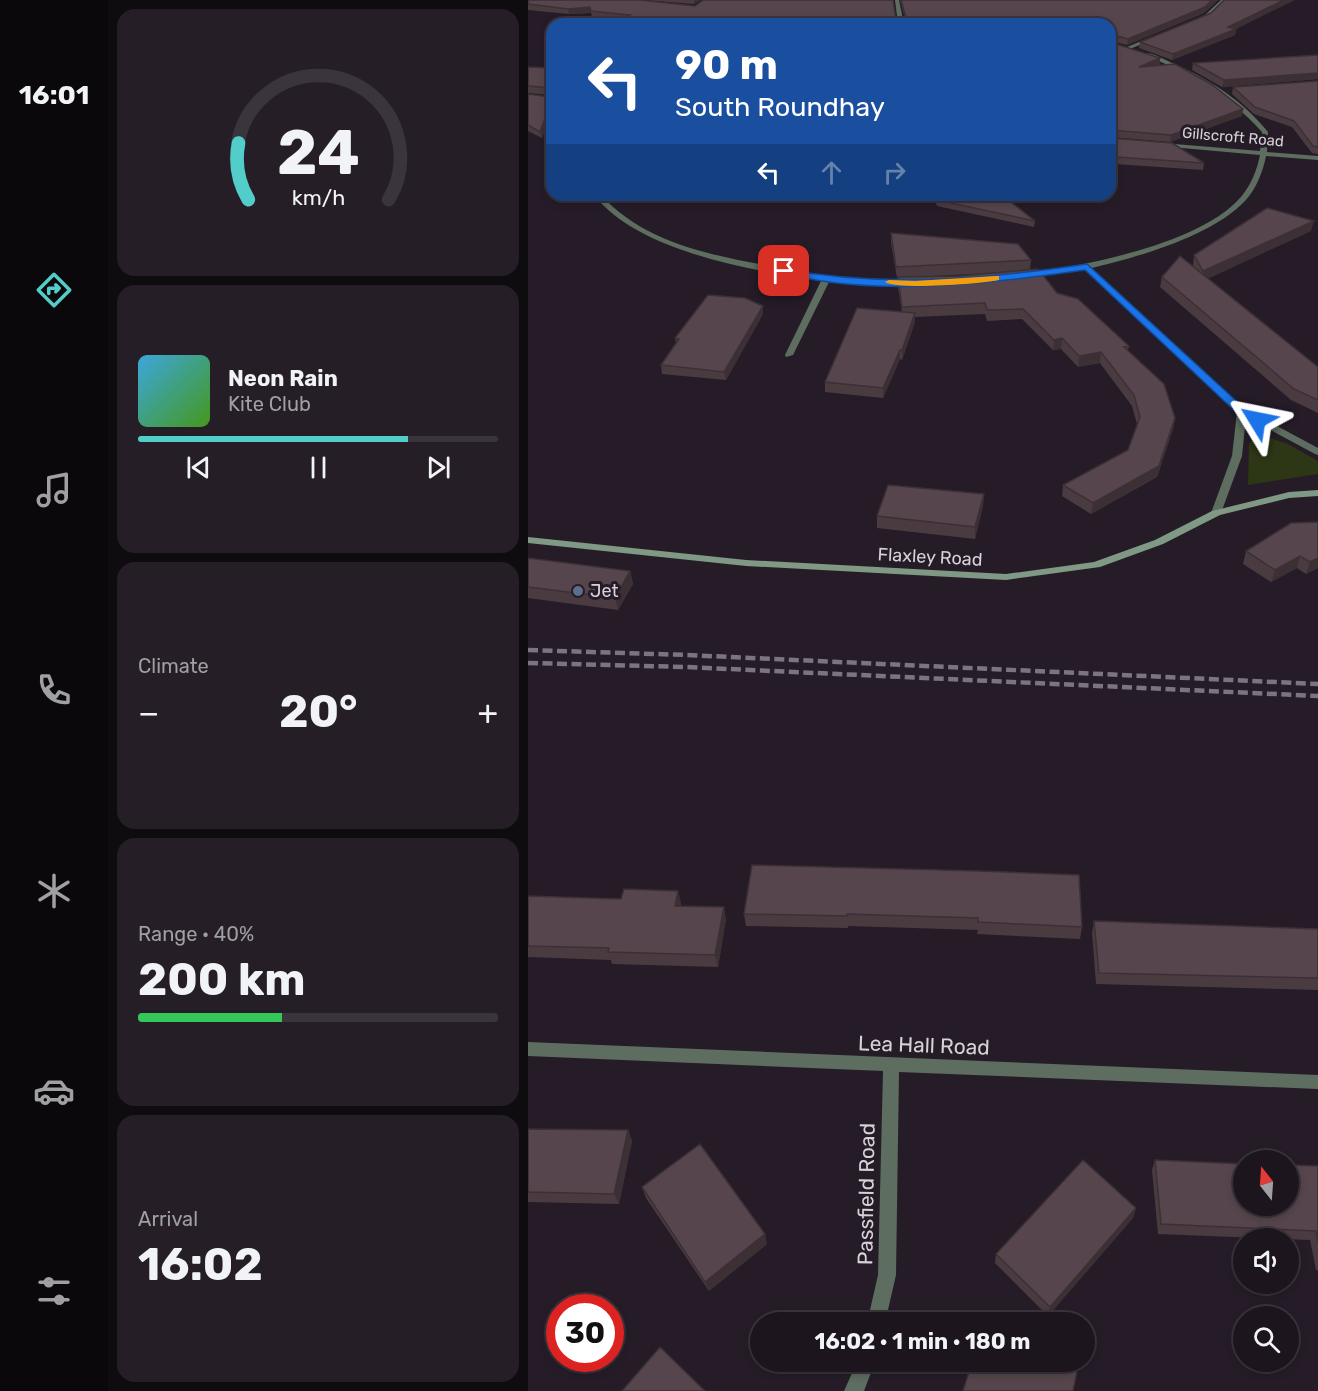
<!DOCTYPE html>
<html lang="en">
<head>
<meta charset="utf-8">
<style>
	:root { --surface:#1c151e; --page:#251e27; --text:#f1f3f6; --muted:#a09fa4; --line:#3a343c; --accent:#53cdca }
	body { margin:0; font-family:Rubik,sans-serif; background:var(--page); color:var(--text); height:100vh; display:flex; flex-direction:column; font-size:22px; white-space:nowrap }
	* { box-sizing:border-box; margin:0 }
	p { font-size:20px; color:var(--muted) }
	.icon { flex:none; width:33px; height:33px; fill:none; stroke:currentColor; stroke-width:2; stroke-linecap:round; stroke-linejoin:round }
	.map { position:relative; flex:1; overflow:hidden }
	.details { display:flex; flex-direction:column; gap:9px; padding:9px; background:#0f0c10; width:420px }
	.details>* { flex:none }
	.banner { position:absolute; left:18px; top:18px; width:570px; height:183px; border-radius:18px; box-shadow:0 3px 9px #0003,0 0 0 2px var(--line); background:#1a4fa0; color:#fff; overflow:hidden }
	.needle { width:39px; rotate:343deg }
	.fabs { position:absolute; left:705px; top:1150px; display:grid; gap:12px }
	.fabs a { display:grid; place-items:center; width:66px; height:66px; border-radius:50%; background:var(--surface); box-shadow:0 3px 9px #0003,0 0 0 2px var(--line); font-size:30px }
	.speed { position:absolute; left:18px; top:1294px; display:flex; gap:12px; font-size:30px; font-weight:700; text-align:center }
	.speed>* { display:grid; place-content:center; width:78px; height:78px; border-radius:50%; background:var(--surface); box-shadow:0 3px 9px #0003,0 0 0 2px var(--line); line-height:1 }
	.speed .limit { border:9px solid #d22; background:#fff; color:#111 }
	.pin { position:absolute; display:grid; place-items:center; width:51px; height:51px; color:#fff; margin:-26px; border-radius:12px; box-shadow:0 3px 9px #0006 }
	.me { position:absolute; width:66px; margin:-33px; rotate:305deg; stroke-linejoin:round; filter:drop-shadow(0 0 4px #0008) }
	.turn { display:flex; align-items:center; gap:21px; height:126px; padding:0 30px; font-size:27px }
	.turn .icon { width:78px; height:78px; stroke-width:2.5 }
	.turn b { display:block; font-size:42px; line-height:51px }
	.lanes { display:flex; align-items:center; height:57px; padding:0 30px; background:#0003; justify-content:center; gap:30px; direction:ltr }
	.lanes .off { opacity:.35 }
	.big { font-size:45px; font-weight:700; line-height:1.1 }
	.details .tile { flex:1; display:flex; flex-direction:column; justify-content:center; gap:9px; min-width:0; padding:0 21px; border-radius:18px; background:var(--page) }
	.details .dial { align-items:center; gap:0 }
	.dial svg { height:156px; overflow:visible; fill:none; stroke:var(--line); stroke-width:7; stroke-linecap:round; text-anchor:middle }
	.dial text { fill:var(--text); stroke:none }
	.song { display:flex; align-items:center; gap:18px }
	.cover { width:72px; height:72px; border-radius:9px; background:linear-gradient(135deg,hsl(200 70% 55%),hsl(100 70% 35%)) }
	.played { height:6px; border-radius:3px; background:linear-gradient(90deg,var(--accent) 75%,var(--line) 75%) }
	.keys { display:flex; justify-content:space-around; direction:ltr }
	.heat { display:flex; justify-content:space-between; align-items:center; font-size:33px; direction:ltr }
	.charge { height:9px; border-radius:4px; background:linear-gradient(90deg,#34c759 40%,var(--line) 0) }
	.trip { position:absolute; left:222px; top:1312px; width:345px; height:60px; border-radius:30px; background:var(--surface); box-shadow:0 3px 9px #0003,0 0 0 2px var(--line); font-weight:700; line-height:60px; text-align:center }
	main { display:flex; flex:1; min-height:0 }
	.tab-bar { display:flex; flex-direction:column; width:108px; justify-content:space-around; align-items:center; background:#0b080c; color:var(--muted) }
	.tab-bar .icon { width:42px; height:42px }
	.tab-bar .current { color:var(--accent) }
	.tab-bar b { font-size:27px; color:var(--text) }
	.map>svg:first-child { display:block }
</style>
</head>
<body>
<main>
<nav class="tab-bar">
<b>16:01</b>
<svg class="icon current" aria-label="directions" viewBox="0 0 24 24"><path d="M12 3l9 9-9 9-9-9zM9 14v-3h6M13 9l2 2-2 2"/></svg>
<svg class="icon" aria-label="music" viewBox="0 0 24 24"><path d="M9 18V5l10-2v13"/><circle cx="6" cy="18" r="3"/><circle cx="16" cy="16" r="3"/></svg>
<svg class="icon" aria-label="phone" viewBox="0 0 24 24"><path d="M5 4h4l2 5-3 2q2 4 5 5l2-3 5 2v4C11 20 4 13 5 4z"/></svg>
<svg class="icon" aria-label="climate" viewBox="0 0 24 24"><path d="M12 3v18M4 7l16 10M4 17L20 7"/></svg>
<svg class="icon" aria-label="car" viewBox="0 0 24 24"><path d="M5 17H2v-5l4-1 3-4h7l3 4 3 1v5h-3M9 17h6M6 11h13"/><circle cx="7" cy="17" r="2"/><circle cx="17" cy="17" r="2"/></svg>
<svg class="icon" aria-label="filters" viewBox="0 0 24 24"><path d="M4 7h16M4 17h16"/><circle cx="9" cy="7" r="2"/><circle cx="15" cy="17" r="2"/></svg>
</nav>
<section class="details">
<div class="tile dial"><svg viewBox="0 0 100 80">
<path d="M14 69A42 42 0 1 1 86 69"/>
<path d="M14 69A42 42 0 0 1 9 40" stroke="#53cdca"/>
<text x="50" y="56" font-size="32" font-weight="700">24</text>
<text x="50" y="72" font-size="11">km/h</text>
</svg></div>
<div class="tile">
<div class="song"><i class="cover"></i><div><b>Neon Rain</b><p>Kite Club</p></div></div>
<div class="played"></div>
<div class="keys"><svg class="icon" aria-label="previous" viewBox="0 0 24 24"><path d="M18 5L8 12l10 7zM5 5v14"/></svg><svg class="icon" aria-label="pause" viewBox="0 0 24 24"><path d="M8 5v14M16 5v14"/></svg><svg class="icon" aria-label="next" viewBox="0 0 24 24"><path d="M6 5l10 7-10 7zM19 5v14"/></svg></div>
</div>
<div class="tile"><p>Climate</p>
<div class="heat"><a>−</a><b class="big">20°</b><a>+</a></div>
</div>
<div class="tile"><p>Range · 40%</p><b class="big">200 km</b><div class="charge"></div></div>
<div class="tile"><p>Arrival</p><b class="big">16:02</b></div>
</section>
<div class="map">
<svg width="790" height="1391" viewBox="0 0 790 1391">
	<rect width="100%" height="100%" fill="#251c28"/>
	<path fill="#2d3615" d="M731,434l29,10 30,17v13l-70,11 1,-42z"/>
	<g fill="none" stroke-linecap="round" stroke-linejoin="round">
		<path fill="#5d6d5f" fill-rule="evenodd" d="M367,0h4l5,24h-6z
			M693,0h5l-17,17 -14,5v-2l10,-5z
			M625,36l5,1 -28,12 -5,-1z
			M616,53c9,0 18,5 26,9 38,16 72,38 98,70l-1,20 51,4v4l-52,-4c-3,16 -10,33 -21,45 -33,35 -107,56 -153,67l153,141 73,39v7l-3,-1 -69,-37 -4,39 -21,57 -5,3 -5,-3 21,-57 5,-44 -152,-143 -58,9 -4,-2 4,-2c60,-9 173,-30 214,-77 10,-12 16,-27 19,-42l-100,-9 -1,-1 3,-2 98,8 2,-19c-33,-37 -72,-59 -118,-77z
			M66,195h7c44,49 114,61 175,72 22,4 43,9 64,11 25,2 49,2 74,3l4,2 -4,2 -85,-3 -36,73 -7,2 -1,-2 36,-74c-70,-11 -182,-29 -227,-86z
			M0,1042l790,33v14l-419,-17 -3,203 -11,48h-18l11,-48 5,-204 -355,-15z
			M329,1362h18l-11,29h-20z"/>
		<path fill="#7f9984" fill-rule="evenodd" d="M790,490v6l-29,2 -69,17 -57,29 -63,23 -94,13 -260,-14 -218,-23v-6l218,23 260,14 88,-12 61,-22 57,-29 77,-19z"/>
		<path stroke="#7c757f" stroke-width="4.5" stroke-dasharray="10 4.5" stroke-linecap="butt" d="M0,650l159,5 631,29
			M0,663l157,4 633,29"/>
	</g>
	<path fill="#4a3b41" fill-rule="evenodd" d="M0,0l167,6 209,14 1,-1 -5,-19h318l-14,13 -77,32 -17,-4v-17h-484l-1,-3 -33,-4 -1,-4 -22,1 -41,-4z
		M115,0h57l-6,4z
		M683,13l25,16 -1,6 -63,25 -33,-12 1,-6z
		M582,42l50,23 -3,1 86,43 -1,7 -72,26 -60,-5 1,1 93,25 -1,7 -88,-6 -5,-4z
		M790,55v24l-96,8 -30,-17 1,-7z
		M0,67l24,1v51l-4,1 -6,18 -14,-7v-37l22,3 1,-2 -23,-2z
		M790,81v73l-6,-1 -20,-26 -38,-13 -22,-20 1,-7z
		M405,195h69l33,26 -1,6 -97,-21z
		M783,231l-103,47 110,89v46l-27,-13 -131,-113 2,-10 31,-11 1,-11z
		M363,233l140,27 -1,10 27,23 72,53 -1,4 47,68 -2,11 -16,48 -66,37 -29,-18 1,-11 65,-35 9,-26 -5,-18 -32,-43 -22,4 -17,-18 -8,1 -31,-31 -35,2 -2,-7 -70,3v5l-13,38 -2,-1 -17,39 -58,-6v-10l77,-70 -4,-24v-10h-1l-6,-35zM482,272l-52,4 -43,1z
		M235,314l-37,66 -64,-6 -1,-9 15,-22 -1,-5z
		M456,494l-1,12 -8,33 -98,-11v-12z
		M790,522v46l-12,6 -9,-6 -26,14 -28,-18 3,-13z
		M0,558l102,13 3,13 -15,26 -90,-12z
		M224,865l330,62 -2,12 -103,-5 1,-4 -130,-4v2l-102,-2 -2,-12z
		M0,896l153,7v3l45,13 -8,48 -106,-3 -1,-4 -83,-3z
		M566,921l224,8v61l-222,-6 -4,-51z
		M0,1129l100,1 4,11 -13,63 -91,-2z
		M627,1160l163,6v104h-2l-6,-30 -152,-6 -6,-64z
		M114,1187l125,57 -58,47 -63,-93z
		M608,1208l-3,10 -85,98 -53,-53 1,-9z"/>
	<path fill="#3c3035" d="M166,0h6l-6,4z
		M684,0h6l-14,13 -77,32 1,-6z
		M756,0h11l-63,31 4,-2 -1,6 -63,25 1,-6z
		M62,7l1,6 -22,1 -1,-5z
		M632,58v7l-22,8 1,-6z
		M790,73v6l-96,8 2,-7z
		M715,109l-1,7 -72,26 1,-7z
		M24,112v7l-4,1 -6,18 -2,-6 7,-19z
		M786,221l-3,10 -110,51 2,-11z
		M235,306v8l-37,66 -2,-8z
		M387,313v9l-13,38v-10z
		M534,338l-1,11 -8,1 1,-10z
		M372,350v9l-17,39v-10z
		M573,352l-1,11 -22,4 1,-11z
		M647,418l-2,11 -16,48 -66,37 2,-11z
		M456,494l-1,12 -8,33v-12z
		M772,556l-3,12 -26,14 4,-12z
		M790,558v10l-12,6 4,-12z
		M102,571l3,13 -15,26 -3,-12z
		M150,891l3,12 -3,14 -3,-11z
		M196,907l2,12 -8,48 -3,-12z
		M100,1130l4,11 -13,63 -5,-10z
		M608,1208l-3,10 -85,98 2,-9z
		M237,1234l2,10 -58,47 -4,-9z"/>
	<path fill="#56454c" stroke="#3c3035" stroke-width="1.5" d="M0,0h112l55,6 8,-6h190l3,20h8l2,-2 -5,-18h311l-7,7 -77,32 -18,-5v-10h-435l-50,-6 5,-3 -39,-4 -1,-4 -22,2 -40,-5z
		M696,0h60l-56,27 8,2 -63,25 -33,-12 71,-29z
		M582,42l50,16 -21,9 36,-3 36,20 32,25 -72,26 -60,-5 -1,1z
		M790,55v18l-94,7 -31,-17z
		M0,67l24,1v22l-1,-2 -23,-2z
		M790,81v66l-5,-1 -19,-25 -39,-14 -22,-20z
		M24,93v19l-5,1 -7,19 -12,-7v-31l22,3z
		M582,137l1,1 61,5 32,20 -88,-6 -6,-5z
		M407,195h67l33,26 -98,-21z
		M739,208l47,13 -111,50 -9,-16z
		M363,233l127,11 13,16 -135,7z
		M652,256l138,111v33l-24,-11 -132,-112z
		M510,269l19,24 21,6 51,47 -5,1 40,37 11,34 -16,48 -66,37 -30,-18 65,-35 12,-33 -6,-22 -33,-43 -22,4 -17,-18 -8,2 -31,-31 -36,1 -2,-7 -83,4 -4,-30 60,-1z
		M180,295l37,3 18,8 -39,66 -63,-7 18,-26 -4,-1z
		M329,308l58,5 -13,37h-2l-17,38 -58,-6z
		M360,485l96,9 -9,33 -98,-11z
		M790,522v36l-8,4 -10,-6 -25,14 -29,-19 45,-28z
		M0,558l102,13 -15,27 -87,-11z
		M224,865l227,6 100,4 3,52 -104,-5v-4l-131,-4v2l-103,-2z
		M96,889l54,2 -3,15 49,1 -9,48 -107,-3 1,-4 -81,-2v-50l93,3z
		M566,921l224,8v49l-219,-5z
		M0,1129l100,1 -14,64 -86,-2z
		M172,1144l65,90 -60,48 -63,-95z
		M555,1160l53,48 -86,99 -54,-53z
		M627,1160l89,4v42h44v-41l30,1v76l-2,-11 -155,-7z
		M132,1347l45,44h-83z
		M444,1362h79l26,10 -4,19h-110z"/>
	<path fill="#1a73e8" stroke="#114b97" stroke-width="1.5" d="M559,264l158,145 16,9v4h-7l-16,-8 -153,-144c-84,12 -191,25 -275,9 -10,-2 -23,-2 -30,-8l4,-2c101,19 202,10 303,-5z"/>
	<path fill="#f59e0b" d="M468,276h3v4c-18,4 -102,10 -114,2l4,-2 26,1z"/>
	<circle fill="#5c6f8a" stroke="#251c28" stroke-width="2" cx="50" cy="591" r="6"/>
	<g text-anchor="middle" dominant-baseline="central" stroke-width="6" stroke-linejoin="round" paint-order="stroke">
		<g font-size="15" fill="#d7d1d9" stroke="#251c28">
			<text transform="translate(705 137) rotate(5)">Gillscroft Road</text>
		</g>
		<g font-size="18" fill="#d7d1d9" stroke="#251c28">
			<text transform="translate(402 557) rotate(3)">Flaxley Road</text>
		</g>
		<g font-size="18" fill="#d7d1d9" stroke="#251c28" text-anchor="start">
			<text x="62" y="591">Jet</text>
		</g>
		<g font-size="21" fill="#d7d1d9" stroke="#251c28">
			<text transform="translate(396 1045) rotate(2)">Lea Hall Road</text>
			<text transform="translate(338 1194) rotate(-89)">Passfield Road</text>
		</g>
	</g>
</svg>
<div class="fabs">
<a><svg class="needle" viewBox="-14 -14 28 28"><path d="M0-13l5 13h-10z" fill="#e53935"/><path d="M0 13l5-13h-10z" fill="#a09fa4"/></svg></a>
<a><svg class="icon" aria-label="sound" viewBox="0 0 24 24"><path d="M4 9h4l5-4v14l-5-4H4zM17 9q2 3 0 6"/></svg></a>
<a><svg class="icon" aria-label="search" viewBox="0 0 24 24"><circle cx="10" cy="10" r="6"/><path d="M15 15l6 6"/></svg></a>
</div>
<div class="speed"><div class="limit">30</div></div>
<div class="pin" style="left:256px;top:271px;background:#d93025"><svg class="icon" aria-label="arrive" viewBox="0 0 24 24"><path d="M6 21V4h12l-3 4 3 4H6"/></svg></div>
<svg class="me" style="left:729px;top:420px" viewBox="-20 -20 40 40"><path d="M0-17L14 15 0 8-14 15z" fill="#1a73e8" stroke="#fff" stroke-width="4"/></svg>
<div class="trip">16:02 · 1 min · 180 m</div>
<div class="banner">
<div class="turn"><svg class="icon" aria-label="left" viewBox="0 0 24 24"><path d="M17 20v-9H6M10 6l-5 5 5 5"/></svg><div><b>90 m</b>South Roundhay</div></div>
<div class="lanes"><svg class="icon" aria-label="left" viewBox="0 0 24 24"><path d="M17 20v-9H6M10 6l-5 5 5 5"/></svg><svg class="icon off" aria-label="ahead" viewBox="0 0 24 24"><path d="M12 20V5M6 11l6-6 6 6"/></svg><svg class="icon off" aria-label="right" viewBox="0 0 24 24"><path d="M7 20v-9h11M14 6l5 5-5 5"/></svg></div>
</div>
</div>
</main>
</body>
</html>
